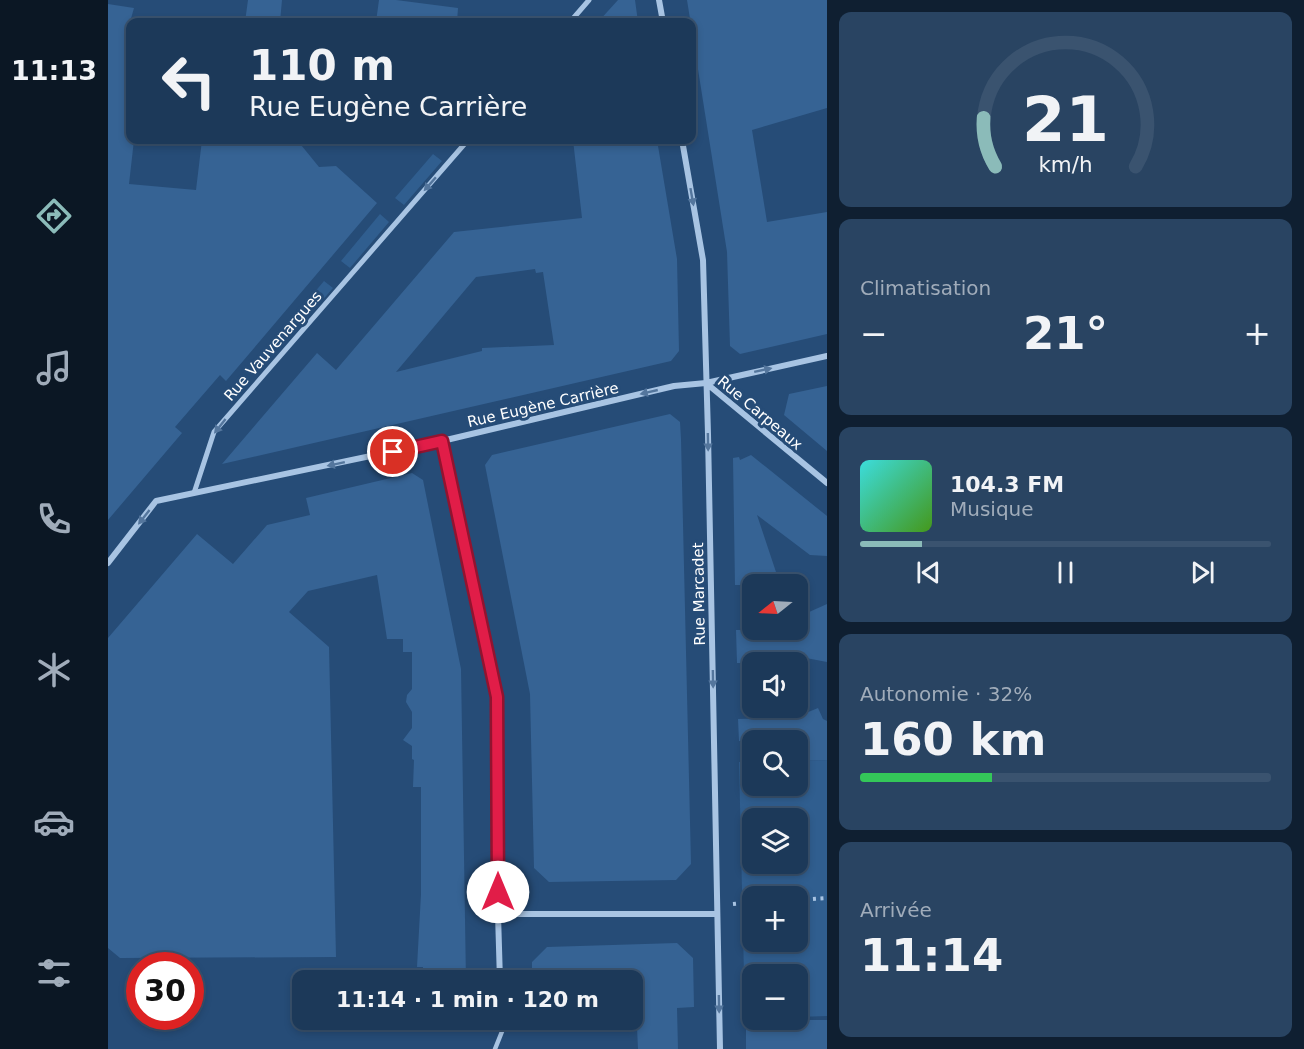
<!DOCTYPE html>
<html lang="fr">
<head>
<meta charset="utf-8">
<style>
	:root { --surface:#1c3959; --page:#294462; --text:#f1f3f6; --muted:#a0acba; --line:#3a536f; --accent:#8bbbb9 }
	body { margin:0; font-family:"DejaVu Sans",sans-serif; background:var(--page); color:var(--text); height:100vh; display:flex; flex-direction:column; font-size:22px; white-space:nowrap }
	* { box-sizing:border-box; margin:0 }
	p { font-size:20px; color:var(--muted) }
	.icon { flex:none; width:33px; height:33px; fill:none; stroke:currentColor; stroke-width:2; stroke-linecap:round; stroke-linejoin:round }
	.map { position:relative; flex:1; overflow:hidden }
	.sheet { display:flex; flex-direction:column; gap:12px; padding:12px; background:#0f1f31; width:477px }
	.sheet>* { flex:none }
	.guide { position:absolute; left:18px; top:18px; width:570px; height:126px; border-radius:12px; box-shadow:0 3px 9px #0003,0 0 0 2px var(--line); background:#1c3959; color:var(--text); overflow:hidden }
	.needle { width:39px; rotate:252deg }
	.buttons { position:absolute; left:634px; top:574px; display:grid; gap:12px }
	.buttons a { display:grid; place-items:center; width:66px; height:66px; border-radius:12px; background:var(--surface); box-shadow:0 3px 9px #0003,0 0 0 2px var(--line); font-size:30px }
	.speed { position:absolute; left:18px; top:952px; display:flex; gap:12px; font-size:30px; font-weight:700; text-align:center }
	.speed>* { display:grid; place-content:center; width:78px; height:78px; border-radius:50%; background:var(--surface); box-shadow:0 3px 9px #0003,0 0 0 2px var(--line); line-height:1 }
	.speed .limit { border:9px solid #d22; background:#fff; color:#111 }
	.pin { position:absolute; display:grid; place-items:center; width:51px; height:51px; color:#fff; margin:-26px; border:3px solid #fff; border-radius:50%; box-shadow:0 2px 6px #0007 }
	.me { position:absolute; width:66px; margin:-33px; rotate:0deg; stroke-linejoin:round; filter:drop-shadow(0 0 4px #0008) }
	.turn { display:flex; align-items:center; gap:21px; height:126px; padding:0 24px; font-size:27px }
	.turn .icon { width:78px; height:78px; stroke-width:2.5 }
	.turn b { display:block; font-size:42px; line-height:51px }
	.big { font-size:45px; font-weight:800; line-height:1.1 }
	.sheet .widget { flex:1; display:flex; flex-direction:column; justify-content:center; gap:9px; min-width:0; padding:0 21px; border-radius:12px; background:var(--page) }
	.sheet .dial { align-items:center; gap:0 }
	.dial svg { height:156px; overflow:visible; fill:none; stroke:var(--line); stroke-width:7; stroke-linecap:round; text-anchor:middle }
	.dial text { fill:var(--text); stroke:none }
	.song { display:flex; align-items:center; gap:18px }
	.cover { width:72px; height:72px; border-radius:9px; background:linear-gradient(135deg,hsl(180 70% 55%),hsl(100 70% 35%)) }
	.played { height:6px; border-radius:3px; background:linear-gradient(90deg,var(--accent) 15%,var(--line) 15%) }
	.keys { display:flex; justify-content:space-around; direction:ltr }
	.heat { display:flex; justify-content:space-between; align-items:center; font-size:33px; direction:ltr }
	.charge { height:9px; border-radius:4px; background:linear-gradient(90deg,#34c759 32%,var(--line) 0) }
	.trip { position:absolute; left:184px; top:970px; width:351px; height:60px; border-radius:12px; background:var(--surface); box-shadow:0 3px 9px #0003,0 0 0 2px var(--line); font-weight:800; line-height:60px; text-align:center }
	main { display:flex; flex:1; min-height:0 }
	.menu { display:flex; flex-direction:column; width:108px; justify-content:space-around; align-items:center; background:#0b1724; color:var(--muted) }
	.menu .icon { width:42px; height:42px }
	.menu .on { color:var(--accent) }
	.menu b { font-size:27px; color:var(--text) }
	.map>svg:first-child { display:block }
</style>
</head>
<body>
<main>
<nav class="menu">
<b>11:13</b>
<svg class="icon on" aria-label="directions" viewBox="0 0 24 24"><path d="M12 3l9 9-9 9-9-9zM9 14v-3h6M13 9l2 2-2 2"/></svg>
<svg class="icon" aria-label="music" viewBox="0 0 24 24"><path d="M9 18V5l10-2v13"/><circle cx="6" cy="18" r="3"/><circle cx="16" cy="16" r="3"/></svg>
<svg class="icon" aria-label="phone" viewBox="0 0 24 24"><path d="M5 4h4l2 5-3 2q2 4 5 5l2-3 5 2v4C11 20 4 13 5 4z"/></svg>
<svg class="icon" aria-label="climate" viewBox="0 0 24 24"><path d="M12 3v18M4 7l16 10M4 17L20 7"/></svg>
<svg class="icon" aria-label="car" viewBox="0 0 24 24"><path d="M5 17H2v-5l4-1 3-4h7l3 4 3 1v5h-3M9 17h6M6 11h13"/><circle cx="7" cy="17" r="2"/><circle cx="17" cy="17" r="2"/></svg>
<svg class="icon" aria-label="filters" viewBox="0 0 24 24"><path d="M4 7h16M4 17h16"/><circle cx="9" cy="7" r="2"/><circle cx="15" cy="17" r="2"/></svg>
</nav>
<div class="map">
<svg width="719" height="1049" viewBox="0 0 719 1049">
	<rect width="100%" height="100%" fill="#264c77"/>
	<path fill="#305e8f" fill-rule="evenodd" d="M325,154l9,7 -38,44 -9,-7z
		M272,214l9,8 -39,46 -9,-7z
		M216,281l9,7 -38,44 -8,-7z
		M719,760v256l-29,1v-42h-45v43h-8l-6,-256h14v24h45v-25zM645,819h45v45h-45zM645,897h45v45h-45z"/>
	<path fill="#366394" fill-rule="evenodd" d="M140,0h34l-2,22h-35z
		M271,0h17l62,8 -1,14h-81z
		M510,0h17l3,22h-40z
		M579,0h140v108l-75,22 15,92 60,-10v122l-87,20 -10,-8 -3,-94z
		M0,4l26,4 -4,14v118h4l-5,44 67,6 6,-50h95l22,27 17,-1 41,37 -151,178 -6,-6 -45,52 7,6 -74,87z
		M465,140h84l20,119 2,92 -8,10 -449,103 95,-111 19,17 118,-138 128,-14zM427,269l1,4 7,-1 11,73 -72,3v3l-86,21 80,-95z
		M719,386v65l-43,-36 5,-21z
		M562,414l10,8 1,17 10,425 -15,16 -127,2 -15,-14 -4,-174 -45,-229 7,-10z
		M643,455l76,61v40l-17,-1 -53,-40 19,57 -6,5v8h-35l-2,-127 6,-1 1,3z
		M304,473l11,7 38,189 5,312h-43v-14h-6l4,-73v-107h-8l1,-27 -2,-1v-13l-9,-6 9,-12v-16l-6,-10 1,-7 5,-6v-37h-9v-13h-16l-10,-64 -69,16 -19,21 40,35 7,310 -216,1 -12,-10v-310l89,-104 36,30 34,-39 43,-10 -4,-17z
		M719,604v58l-21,-4 -11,5h-58l-1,-33h62v-13z
		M710,708l5,11 4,2v39l-29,1v-20h-59l-1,-22 32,-1 1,-3h30z
		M569,943l16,15 1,49 -17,1 1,41h-40l-3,-65h-2v-3h-101v-19l15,-15z
		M638,1020h81v29h-81z"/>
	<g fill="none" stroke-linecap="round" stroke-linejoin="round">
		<path stroke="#a8c4e3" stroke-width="4" stroke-dasharray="3 4.5" stroke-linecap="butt" d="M690,900l29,-2
			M625,904l20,-2"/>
		<path stroke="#a8c4e3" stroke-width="4.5" d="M387,1049l8,-20 -1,-9"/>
		<path stroke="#a8c4e3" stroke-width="5" d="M462,22l19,-22
			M86,493l20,-61 254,-292"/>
		<path stroke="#a8c4e3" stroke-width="6" d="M551,0l4,22
			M574,140l21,120 5,174 12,615
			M598,383l121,100
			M334,441l55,256 1,217h219
			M0,563l48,-62 286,-60 232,-55 32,-3 121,-27
			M390,914l2,67"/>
	</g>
	<defs><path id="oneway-solid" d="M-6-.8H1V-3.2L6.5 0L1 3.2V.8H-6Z" transform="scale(1.5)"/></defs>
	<g fill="#54769d">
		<use href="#oneway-solid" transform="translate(322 184) rotate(131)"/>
		<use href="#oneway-solid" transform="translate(584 197) rotate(80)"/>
		<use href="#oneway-solid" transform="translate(655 370) rotate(-12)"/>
		<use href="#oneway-solid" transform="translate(541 392) rotate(167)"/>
		<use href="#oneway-solid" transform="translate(112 426) rotate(128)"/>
		<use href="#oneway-solid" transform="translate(600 442) rotate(89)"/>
		<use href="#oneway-solid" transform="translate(228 464) rotate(168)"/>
		<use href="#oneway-solid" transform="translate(36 517) rotate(128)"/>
		<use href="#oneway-solid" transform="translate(605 679) rotate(89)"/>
		<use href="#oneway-solid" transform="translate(611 1004) rotate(89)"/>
	</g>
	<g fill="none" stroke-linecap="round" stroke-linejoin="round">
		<g stroke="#92132f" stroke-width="15">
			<path id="route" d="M285,452l49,-11 55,256 1,195"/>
		</g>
		<use href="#route" stroke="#e11d48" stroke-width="10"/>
	</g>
	<g text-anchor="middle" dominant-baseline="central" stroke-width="6" stroke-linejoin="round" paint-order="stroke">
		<g font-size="15" fill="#fff" stroke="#264c77">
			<text transform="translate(165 346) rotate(-49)">Rue Vauvenargues</text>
			<text transform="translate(435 405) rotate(-13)">Rue Eugène Carrière</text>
			<text transform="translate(652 413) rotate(40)">Rue Carpeaux</text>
			<text transform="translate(591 594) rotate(-91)">Rue Marcadet</text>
		</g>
	</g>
</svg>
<div class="buttons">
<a><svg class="needle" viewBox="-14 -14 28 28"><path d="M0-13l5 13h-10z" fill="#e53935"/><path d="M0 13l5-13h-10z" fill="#a0acba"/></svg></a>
<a><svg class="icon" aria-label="sound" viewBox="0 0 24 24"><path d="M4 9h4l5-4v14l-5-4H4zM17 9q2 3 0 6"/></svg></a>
<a><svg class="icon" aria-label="search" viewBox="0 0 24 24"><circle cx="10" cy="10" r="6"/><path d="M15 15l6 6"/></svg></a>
<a><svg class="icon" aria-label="layers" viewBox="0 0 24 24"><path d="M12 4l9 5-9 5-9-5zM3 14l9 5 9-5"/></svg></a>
<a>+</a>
<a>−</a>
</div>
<div class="speed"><div class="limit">30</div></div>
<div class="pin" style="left:285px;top:452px;background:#d93025"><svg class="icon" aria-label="arrive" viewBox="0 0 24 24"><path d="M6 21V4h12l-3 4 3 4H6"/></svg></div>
<svg class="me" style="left:390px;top:892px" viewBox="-20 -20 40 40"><circle r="19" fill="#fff"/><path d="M0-13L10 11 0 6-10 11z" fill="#e11d48"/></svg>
<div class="trip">11:14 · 1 min · 120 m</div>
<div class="guide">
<div class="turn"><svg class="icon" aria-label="left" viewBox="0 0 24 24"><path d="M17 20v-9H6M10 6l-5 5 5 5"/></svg><div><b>110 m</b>Rue Eugène Carrière</div></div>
</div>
</div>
<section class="sheet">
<div class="widget dial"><svg viewBox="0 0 100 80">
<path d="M14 69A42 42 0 1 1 86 69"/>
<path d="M14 69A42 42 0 0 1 8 44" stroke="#8bbbb9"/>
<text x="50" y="56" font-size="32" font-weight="700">21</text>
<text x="50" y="72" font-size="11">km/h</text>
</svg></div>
<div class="widget"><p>Climatisation</p>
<div class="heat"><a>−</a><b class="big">21°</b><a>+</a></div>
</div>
<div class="widget">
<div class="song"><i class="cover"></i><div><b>104.3 FM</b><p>Musique</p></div></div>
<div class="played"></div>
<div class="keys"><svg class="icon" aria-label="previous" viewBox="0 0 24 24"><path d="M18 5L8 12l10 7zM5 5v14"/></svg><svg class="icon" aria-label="pause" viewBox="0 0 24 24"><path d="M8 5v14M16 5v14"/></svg><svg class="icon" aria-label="next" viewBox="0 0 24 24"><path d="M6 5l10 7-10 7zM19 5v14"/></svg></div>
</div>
<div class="widget"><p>Autonomie · 32%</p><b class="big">160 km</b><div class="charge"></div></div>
<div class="widget"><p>Arrivée</p><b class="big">11:14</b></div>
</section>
</main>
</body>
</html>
